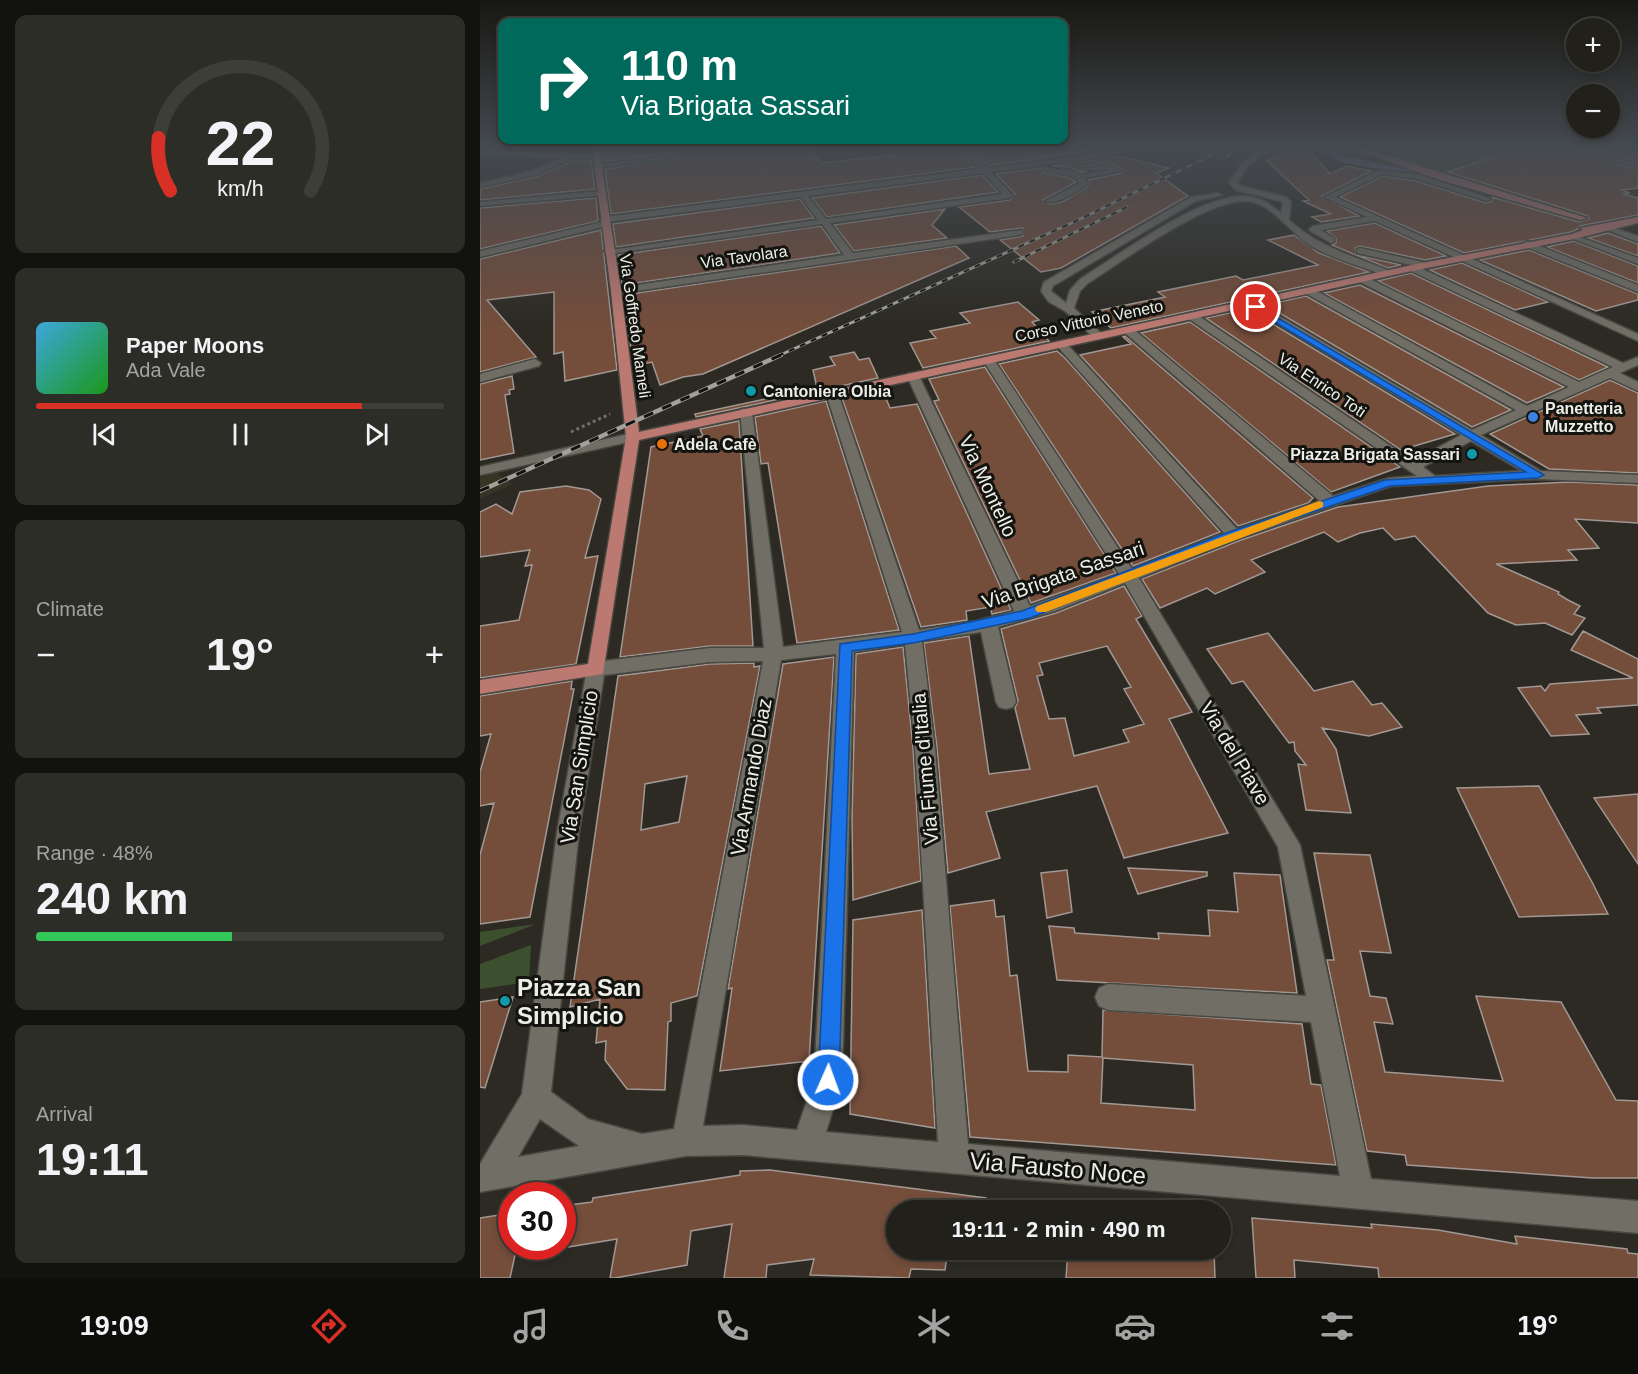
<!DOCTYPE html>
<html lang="en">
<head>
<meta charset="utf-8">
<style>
	:root { --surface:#21201a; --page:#2d2d27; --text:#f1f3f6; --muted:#a2a3a2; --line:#3e3e39; --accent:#d93025 }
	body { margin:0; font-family:Helvetica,sans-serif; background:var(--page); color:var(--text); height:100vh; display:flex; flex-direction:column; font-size:22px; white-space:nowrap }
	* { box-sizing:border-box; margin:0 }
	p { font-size:20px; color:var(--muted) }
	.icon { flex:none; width:33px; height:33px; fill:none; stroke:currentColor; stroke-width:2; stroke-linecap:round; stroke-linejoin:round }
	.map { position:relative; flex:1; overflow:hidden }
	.panel { display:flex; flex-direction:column; gap:15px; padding:15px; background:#12120e; width:480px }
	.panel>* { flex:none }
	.hud { position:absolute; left:18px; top:18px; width:570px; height:126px; border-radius:12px; box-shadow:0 3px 9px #0003,0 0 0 2px var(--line); background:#00695c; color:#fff; overflow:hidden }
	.buttons { position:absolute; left:1086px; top:18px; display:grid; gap:12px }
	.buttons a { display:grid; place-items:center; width:54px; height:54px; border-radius:50%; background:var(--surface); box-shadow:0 3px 9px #0003,0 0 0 2px var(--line); font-size:30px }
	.speed { position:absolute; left:18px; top:1182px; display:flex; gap:12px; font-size:30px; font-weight:700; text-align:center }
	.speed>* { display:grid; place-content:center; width:78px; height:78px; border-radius:50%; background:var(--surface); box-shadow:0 3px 9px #0003,0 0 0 2px var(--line); line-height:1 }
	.speed .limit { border:9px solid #d22; background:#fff; color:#111 }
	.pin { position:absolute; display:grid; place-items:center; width:51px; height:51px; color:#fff; margin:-26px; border:3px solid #fff; border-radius:50%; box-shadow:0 2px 6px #0007 }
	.me { position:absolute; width:66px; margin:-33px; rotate:2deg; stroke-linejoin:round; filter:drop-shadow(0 0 4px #0008) }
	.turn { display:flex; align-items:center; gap:21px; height:126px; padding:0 24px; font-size:27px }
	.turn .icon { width:78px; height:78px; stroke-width:2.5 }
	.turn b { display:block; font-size:42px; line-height:51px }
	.big { font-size:45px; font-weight:700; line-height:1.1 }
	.panel .tile { flex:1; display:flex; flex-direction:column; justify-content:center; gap:9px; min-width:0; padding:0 21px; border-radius:12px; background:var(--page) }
	.panel .dial { align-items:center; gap:0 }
	.dial svg { height:156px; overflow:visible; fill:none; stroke:var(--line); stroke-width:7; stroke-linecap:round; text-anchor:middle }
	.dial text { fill:var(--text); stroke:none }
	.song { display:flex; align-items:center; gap:18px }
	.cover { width:72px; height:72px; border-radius:9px; background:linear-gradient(135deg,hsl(200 70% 55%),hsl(120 70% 35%)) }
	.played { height:6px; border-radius:3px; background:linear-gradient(90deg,var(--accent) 80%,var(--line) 80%) }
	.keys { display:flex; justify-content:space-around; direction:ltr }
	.heat { display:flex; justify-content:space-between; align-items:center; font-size:33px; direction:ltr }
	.charge { height:9px; border-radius:4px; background:linear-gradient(90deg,#34c759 48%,var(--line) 0) }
	.trip { position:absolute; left:406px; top:1200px; width:345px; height:60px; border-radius:30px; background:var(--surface); box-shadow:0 3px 9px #0003,0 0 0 2px var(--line); font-weight:700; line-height:60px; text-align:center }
	.dock { display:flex; height:96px; justify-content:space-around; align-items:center; background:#0d0d0a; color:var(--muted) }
	.dock .icon { width:42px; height:42px }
	.dock .current { color:var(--accent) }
	.dock b { font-size:27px; color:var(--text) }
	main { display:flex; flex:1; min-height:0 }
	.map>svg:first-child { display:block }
</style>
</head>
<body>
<main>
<section class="panel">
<div class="tile dial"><svg viewBox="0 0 100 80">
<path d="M14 69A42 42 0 1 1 86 69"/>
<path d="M14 69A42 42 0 0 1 8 42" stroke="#d93025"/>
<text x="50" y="56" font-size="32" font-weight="700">22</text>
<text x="50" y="72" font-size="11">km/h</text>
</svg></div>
<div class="tile">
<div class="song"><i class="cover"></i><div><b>Paper Moons</b><p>Ada Vale</p></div></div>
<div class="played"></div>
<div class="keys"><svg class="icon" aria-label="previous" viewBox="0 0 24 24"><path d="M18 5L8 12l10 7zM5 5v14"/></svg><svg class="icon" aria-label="pause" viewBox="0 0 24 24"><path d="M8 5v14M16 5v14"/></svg><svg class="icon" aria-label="next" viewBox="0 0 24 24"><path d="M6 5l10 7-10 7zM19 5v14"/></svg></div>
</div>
<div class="tile"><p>Climate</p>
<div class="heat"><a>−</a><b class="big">19°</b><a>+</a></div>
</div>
<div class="tile"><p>Range · 48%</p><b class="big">240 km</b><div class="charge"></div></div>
<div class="tile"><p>Arrival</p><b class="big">19:11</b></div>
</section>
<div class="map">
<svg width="1158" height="1278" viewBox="0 0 1158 1278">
	<rect width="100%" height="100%" fill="#2c2a23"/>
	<path fill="#373426" d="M491,148h132l8,4 -121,15z
		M15,472l18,12 -33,15v-21z"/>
	<path fill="#3c502f" d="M927,148h114l-77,25h-12l-51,-17z
		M56,924l-56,22v-14z
		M51,945l-2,37 -49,7v-25z"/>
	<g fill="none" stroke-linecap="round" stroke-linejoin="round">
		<path fill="#627397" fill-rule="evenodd" d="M834,148h14l20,9 80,16 6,3 -6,3 -87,-17z"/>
	</g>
	<path fill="#744d3b" stroke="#a29893" stroke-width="1.5" fill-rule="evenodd" d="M121,148h104l-102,14z
		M267,148h62l13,15 72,-8 -9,-7h72l18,19 -364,47 -6,-45z
		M525,148h104l-121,18 -14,-15z
		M822,148l11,6 17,20 17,-8 24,5 -49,25 37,20 -38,6 -9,-5 19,-3 -28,-13 6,-1 -42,-39 14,-8z
		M1041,148h35l82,21v19l-16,2 7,3 -6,1 15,4v17l-58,11 -2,3 -7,3 -107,21 -124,-56 43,-21 33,5 70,22 6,-2v-4l87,25 10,-3 -1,-3 -140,-44z
		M1103,148l45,1 10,4v8z
		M636,156l53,12 -13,5 32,23 -127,72 -20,4 -41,-32 23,-4v-8l-33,4 -31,-25 51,-7 5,-6 -19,-20 46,-6 1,4 24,5 9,5 -33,18 6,4 13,-2 24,-14 4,-5 -2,-3 34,-7 2,-3 -17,-8 -23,5 -2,4h6l-8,2 -10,-6 -18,-1z
		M92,161h19l4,28 -115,11v-11l56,-12z
		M502,175l16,17 -171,25 -15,-19z
		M116,198l2,23 -118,28v-41z
		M320,199l14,19 -198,29 -3,-23z
		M465,209l-13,16 15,13 -93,13 -20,-26z
		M895,223l71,33 -21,4 -65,-14 -5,2 2,7 44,10 -13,3 -37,-15 -19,-8 4,-2v-5l-9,-7z
		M341,226l19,27 -218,32 -4,-30z
		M121,230l16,140 -52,11 -2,-29 -9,2v-62l-67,8 49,57 -56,15v-113z
		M1128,233l30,11v12l-50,-18z
		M814,235l25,18 50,19 -258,56 -19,-16 73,-15 -7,-5 78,-16 7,4 75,-15 -50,-25z
		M1094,241l64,25v17l-91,-36z
		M476,246l13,12 -266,116 -20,3 -23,8 -8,-23 -19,4 -9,-71z
		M1049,250l109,44v6l-42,11 -116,-51z
		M982,263l86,39 -33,8 -85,-40z
		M931,273l197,94 -29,13 -201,-99z
		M880,285l204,102 -37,16 -203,-110z
		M826,296l205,114 -39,17 -206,-122z
		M538,302l21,18 -7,2 17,19 -126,27 -13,-25 26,-5 -6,-7 40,-8 -10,-10z
		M768,309l207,125 -54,16 -195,-132z
		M710,322l210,145 -69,25 -190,-159z
		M645,336l188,162 -5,5 -70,23 -158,-171 51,-11 -8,-7z
		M577,351l8,7 155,174 -87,34 -134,-202z
		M374,352l5,8 10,-2 9,20 -182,39 -1,-3 122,-26 -4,-18 22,-5 -5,-8z
		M505,367l131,206 -85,30 -97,-202 5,-1 -10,-21z
		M32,376l2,13 -5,1 1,4 -5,1 9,58 -34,7v-76z
		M1130,380l28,13v80l-89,-4 -59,-35z
		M402,389l8,19 27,-4 94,206 -19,4 -2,-7 -24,4 1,9 -46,7 -79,-229z
		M346,401l73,229 -102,13 -29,-180 -7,1 -6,-47z
		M259,421l14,225h-43l-90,11 31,-210 52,-11 -3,-7z
		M1089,482l69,3v38l-63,-4 24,29 -31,2 9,10 -81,4 63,28 -1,2 10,6 12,6 -6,8 11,4 -13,17 -27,-12 -29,2 -28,-12 -73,-77 -20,4 -12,-12 -23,5 -22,9 -14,-10 -73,28 14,12 -50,22 -8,-6 -47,20 -18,-29 99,-39 97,-33 150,-21z
		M86,486l23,4 12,9 -16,59 13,-2 -22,108 -96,14v-52l39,-6 13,-55 -7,1 5,-16 -50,7v-45l16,-8 16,10 8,-22z
		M644,586l18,30 -6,3 56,93 -23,7 59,114 -104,25 -27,-72 -111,26 14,46 -52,15 -11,-125 -13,-105 45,-7 20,138 41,-5 -15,-61 3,-7 -17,-72 55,-16zM627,646l24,41 -7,2 20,35 -21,6 6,12 -55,14 -9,-38 -16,1 -12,-43 6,-1 -4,-12z
		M1103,631l55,28v46l-41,3 4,5 -25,2 13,19 -38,2 -33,-48 23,-2 4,5 5,-7 83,-6 -62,-28z
		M788,633l46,58 39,-10 19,24 10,-2 20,24 -33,9 -47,-8 14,21 15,64 -45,-3 -8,-46 8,1 -11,-14 -1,-9 -5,1 -46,-62 -11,3 -25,-35z
		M423,647l10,101 8,133 -68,19 -1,-82 4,-164z
		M354,657l-25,404 -89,10 12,-83 -4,1 55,-325z
		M274,663v4l6,-1 -63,330 -26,7v18l-3,1 -3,68 -38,-1 -22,-29 1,-19 -10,2 4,-44 -30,8 48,-331 92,-12zM207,776l-8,46 -38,8 4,-46z
		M92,681l-1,8h3l-44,228 -50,7v-69l14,-52 -14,3v-34l11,-38 -11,2v-40z
		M1059,786l53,96 16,32 -89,3 -62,-129z
		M1158,794v70l-44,-66z
		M834,853l56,2 21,98 -31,-2 10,45 16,2 7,26 -19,-2 11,50 118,9 -27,-85 85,6 55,98 22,1v77h-45l-186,-13 -2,-10 -38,-4 -40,-191h7z
		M648,868l79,4v4l-69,18z
		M587,870l5,42 -25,6 -6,-45z
		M754,873l46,2 17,118 -240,-13 -8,-54 25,2 1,5 84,6 -1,-6 52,3 -2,-26 30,2z
		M514,900l2,17 8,-1 6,60 7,-1 11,96 40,1v-17l34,2 1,-47 199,14 9,60 10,1 15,80 -366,-28 -20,-231zM623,1058l90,7 2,45 -94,-7z
		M442,910l13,218 -85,-14 3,-194z
		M33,997l-28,91 -5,-1v-85z
		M290,1170l216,28 -1,12h-88v40h51l-3,20 -34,-1 -2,9 -99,-3 4,-16 -47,6 -1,13h-42l8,-54 -41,7 -4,34 -72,13h-5l7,-39 -55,9v-42l30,-4 1,-4 147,-23v-4z
		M32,1213v33h5l-7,32h-30v-60z
		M772,1218l120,10 -1,-4 67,6 79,14 -2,-8 112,13 1,4 10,1v24h-259l-1,-10 -84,-8 1,18h-39z
		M588,1250h146l1,28h-149z"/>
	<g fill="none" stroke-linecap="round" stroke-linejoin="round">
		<g stroke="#484841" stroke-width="3">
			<path id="minor" d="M243,148h22l-147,20 -4,-2z
				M481,148h7l19,20 123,-16 2,-4h7l1,4 -9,4 -120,16 22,24 -4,2 -179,25 23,30 169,-23v4l-3,1 -403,59 -5,-3 5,-3 228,-33 -22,-31 -213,30 -5,-3 214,-31 -17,-23 -194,25v4l-127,31v-6l122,-29 -2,-2 4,-3 375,-48zM503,173l20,21 -177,25 -18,-23z
				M783,148h8l-23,18 -11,17 5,3 44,11 5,5 -2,18c30,27 64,36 101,51v4h-6c-24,-9 -51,-16 -73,-29 -19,-12 -36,-38 -58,-44 -37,-10 -131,60 -165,81l-8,8 -6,17 28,26v4h-8l-29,-27 -16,-9 -8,-11 3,-9 147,-85 27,-4 4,2 -26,6 -143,85 -2,5 15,12 4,-13 10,-11c39,-24 121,-85 165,-83 15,1 25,8 36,17l2,-10 -3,-2 -44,-11 -7,-7 13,-20z
				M1078,148h14l66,15v4z
				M1150,148h8v3l-7,-2z
				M0,149l116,7 4,2 -29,1 -35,16 -56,12v-4l51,-12 30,-13 -81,-5z
				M627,164l15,7 -38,7 4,5c-7,8 -34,23 -43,18l35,-18c-10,-12 -23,-7 -36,-13v-4l12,4 13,-1 11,6 30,-5 -26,-1z
				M899,170l42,5 70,24 -4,2 -70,-22 -34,-5 -48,23 303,137v7l-263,-120 -54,9 13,8v4l-3,1 -21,-12 -1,-2 4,-3 54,-9 -43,-20z
				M122,191l3,4 -125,11v-4z
				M1122,224l36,12v6l-36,-14z
				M1091,234l67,24v6l-67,-26z
				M1047,241l111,44v7l-114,-46 -2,-2z
				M880,248l67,15v4l-11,-1 207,97 15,-6v8l-18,8 18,9v9l-28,-13 -129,57 60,36 97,4v8l-100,-4 -147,7 -151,52 -101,40 161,267 71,334 267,22v32l-895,-78 -57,1 -206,36v-28l42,-70 35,-262 30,-163 2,-5 7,-2 114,-14h54l-24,-236 1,-3h10l1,3 31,235 119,-15 -76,-239 2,-3h8l2,3 81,237 57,-9 38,-10 -107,-235 2,-3 10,3 111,230 89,-32 -136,-214 2,-2h8l139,211 92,-36 -167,-187v-4h8l172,187 83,-28 -196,-169v-4h8l201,168 56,-18 28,-2 -229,-158v-4h8l217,147 48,-26 -215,-130v-4h8l218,129 44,-20 -211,-117v-4h8l214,117 42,-19 -211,-106v-4h8l213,105 34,-15 -204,-97 -2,-2 5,-3 -55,-12v-4zM991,441l51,30 -87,5 -12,-9zM645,583l153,264 28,149 -198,-12 -9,4 -4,9 4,9 9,4 203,12 29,154 -372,-32 -33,-396 -13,-107 59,-9 15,70 3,5 7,2 7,-2 3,-5 -18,-75 57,-16zM425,644l10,104 23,394 -112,-10 16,-52 12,-428zM356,654l-22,426 -17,50 -54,-5 -40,1 78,-466zM283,661l-89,468 -32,5 -54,-15 -37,-27 28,-260 25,-157 106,-13zM60,1119l39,27 -61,11z
				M55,359l6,4 -2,3 -59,16v-8z
				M153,433l5,1v6l-158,35v-8z"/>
		</g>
		<g stroke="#484841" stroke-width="3">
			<path id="major" d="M112,148h7l22,143 18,141 773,-167 160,-31 11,-4 -3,-2 58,-11v6l-64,16 -162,32 -773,169 -36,234 -123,20v-14l108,-16 38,-227 -15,-146z
				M871,148h11l225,70 -7,2 -140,-40z"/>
		</g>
		<path stroke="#706f68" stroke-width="3" stroke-dasharray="3 3" stroke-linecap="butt" d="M91,432l39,-18"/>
		<use href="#minor" fill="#706e65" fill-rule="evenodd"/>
		<use href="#major" fill="#bc7972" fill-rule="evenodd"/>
		<g stroke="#a1a19a" stroke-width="3">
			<path id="rail-far1" d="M741,159l20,-11
				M534,262l113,-55
				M298,356l298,-135 150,-73"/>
		</g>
		<g stroke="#a1a19a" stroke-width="4.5">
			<path id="rail" d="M0,491l301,-136"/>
		</g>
		<use href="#rail-far1" stroke="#13130f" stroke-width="2" stroke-dasharray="6" stroke-linecap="butt"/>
		<use href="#rail" stroke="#13130f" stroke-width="3" stroke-dasharray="10" stroke-linecap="butt"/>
	</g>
	<linearGradient id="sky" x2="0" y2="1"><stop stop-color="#181713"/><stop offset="0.45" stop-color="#454a50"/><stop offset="1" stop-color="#454a50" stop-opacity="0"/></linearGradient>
	<rect width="1158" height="327" fill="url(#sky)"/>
	<path fill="#1a73e8" stroke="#114b97" stroke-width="1.5" d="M776,305l288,170 -6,3 -148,8 -152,51 -208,81 -117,25 -61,8 -13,429 -3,7 -8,3 -7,-3 -3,-7 22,-436 73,-10 109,-23 207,-79 156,-52 141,-8 -273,-163z"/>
	<path fill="#f59e0b" d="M839,501l4,1v5l-277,105h-9l-2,-3 2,-3z"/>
	<g fill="#0f9aa8" stroke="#13130f" stroke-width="2">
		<circle cx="271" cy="391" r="6"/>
		<circle cx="992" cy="454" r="6"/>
		<circle cx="25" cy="1001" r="6"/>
	</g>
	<circle fill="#3f7fe0" stroke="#13130f" stroke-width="2" cx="1053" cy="417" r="6"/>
	<circle fill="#e8710a" stroke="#13130f" stroke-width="2" cx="182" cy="444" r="6"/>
	<g text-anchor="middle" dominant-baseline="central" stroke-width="6" stroke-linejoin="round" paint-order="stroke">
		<g font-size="16" fill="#eeeee8" stroke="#13130f">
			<text transform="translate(264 257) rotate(-8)">Via Tavolara</text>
			<text transform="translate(609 321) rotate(-12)">Corso Vittorio Veneto</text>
			<text transform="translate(155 326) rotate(82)">Via Goffredo Mameli</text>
			<text transform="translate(842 385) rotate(34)">Via Enrico Toti</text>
		</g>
		<g font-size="16" font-weight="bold" fill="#eeeee8" stroke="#13130f" text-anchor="start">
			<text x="283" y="391">Cantoniera Olbia</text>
			<text x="1065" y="408">Panetteria<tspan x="1065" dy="18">Muzzetto</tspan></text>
			<text x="194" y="444">Adela Cafè</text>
			<text x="980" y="454" text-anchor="end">Piazza Brigata Sassari</text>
		</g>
		<g font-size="20" fill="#eeeee8" stroke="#13130f">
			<text transform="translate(508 486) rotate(65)">Via Montello</text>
			<text transform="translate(583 575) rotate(-19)">Via Brigata Sassari</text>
			<text transform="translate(755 753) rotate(59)">Via del Piave</text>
			<text transform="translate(99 767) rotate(-81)">Via San Simplicio</text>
			<text transform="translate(445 769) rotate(-95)">Via Fiume d'Italia</text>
			<text transform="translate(271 777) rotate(-80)">Via Armando Diaz</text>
		</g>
		<g font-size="24" font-weight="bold" fill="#eeeee8" stroke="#13130f" text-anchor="start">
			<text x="37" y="987">Piazza San<tspan x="37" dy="28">Simplicio</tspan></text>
		</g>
		<g font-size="24" fill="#eeeee8" stroke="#13130f">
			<text transform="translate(578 1168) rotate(5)">Via Fausto Noce</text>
		</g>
	</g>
</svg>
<div class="buttons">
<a>+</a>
<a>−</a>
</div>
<div class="speed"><div class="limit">30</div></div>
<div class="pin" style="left:776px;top:307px;background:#d93025"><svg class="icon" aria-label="arrive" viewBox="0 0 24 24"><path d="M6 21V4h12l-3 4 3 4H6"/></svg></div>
<svg class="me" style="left:348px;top:1080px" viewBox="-20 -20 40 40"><circle r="17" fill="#1a73e8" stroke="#fff" stroke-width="3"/><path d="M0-11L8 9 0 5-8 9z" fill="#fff"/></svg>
<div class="trip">19:11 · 2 min · 490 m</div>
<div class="hud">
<div class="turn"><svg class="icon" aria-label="right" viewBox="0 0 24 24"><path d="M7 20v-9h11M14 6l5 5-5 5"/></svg><div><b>110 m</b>Via Brigata Sassari</div></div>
</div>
</div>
</main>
<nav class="dock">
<b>19:09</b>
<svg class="icon current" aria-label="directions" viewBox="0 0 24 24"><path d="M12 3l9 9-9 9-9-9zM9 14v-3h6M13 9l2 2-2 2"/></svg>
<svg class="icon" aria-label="music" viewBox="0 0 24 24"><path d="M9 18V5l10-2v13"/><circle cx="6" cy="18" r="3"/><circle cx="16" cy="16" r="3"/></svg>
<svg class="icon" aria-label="phone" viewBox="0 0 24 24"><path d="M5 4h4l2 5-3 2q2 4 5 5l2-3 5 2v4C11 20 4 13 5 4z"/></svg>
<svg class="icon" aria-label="climate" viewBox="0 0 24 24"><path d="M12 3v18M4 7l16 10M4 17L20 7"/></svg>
<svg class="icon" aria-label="car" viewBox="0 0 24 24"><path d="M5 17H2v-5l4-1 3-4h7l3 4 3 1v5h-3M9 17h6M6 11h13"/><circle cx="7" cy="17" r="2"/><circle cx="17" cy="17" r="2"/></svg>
<svg class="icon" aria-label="filters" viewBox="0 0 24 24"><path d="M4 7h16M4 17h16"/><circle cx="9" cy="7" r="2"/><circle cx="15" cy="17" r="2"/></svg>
<b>19°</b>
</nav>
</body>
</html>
